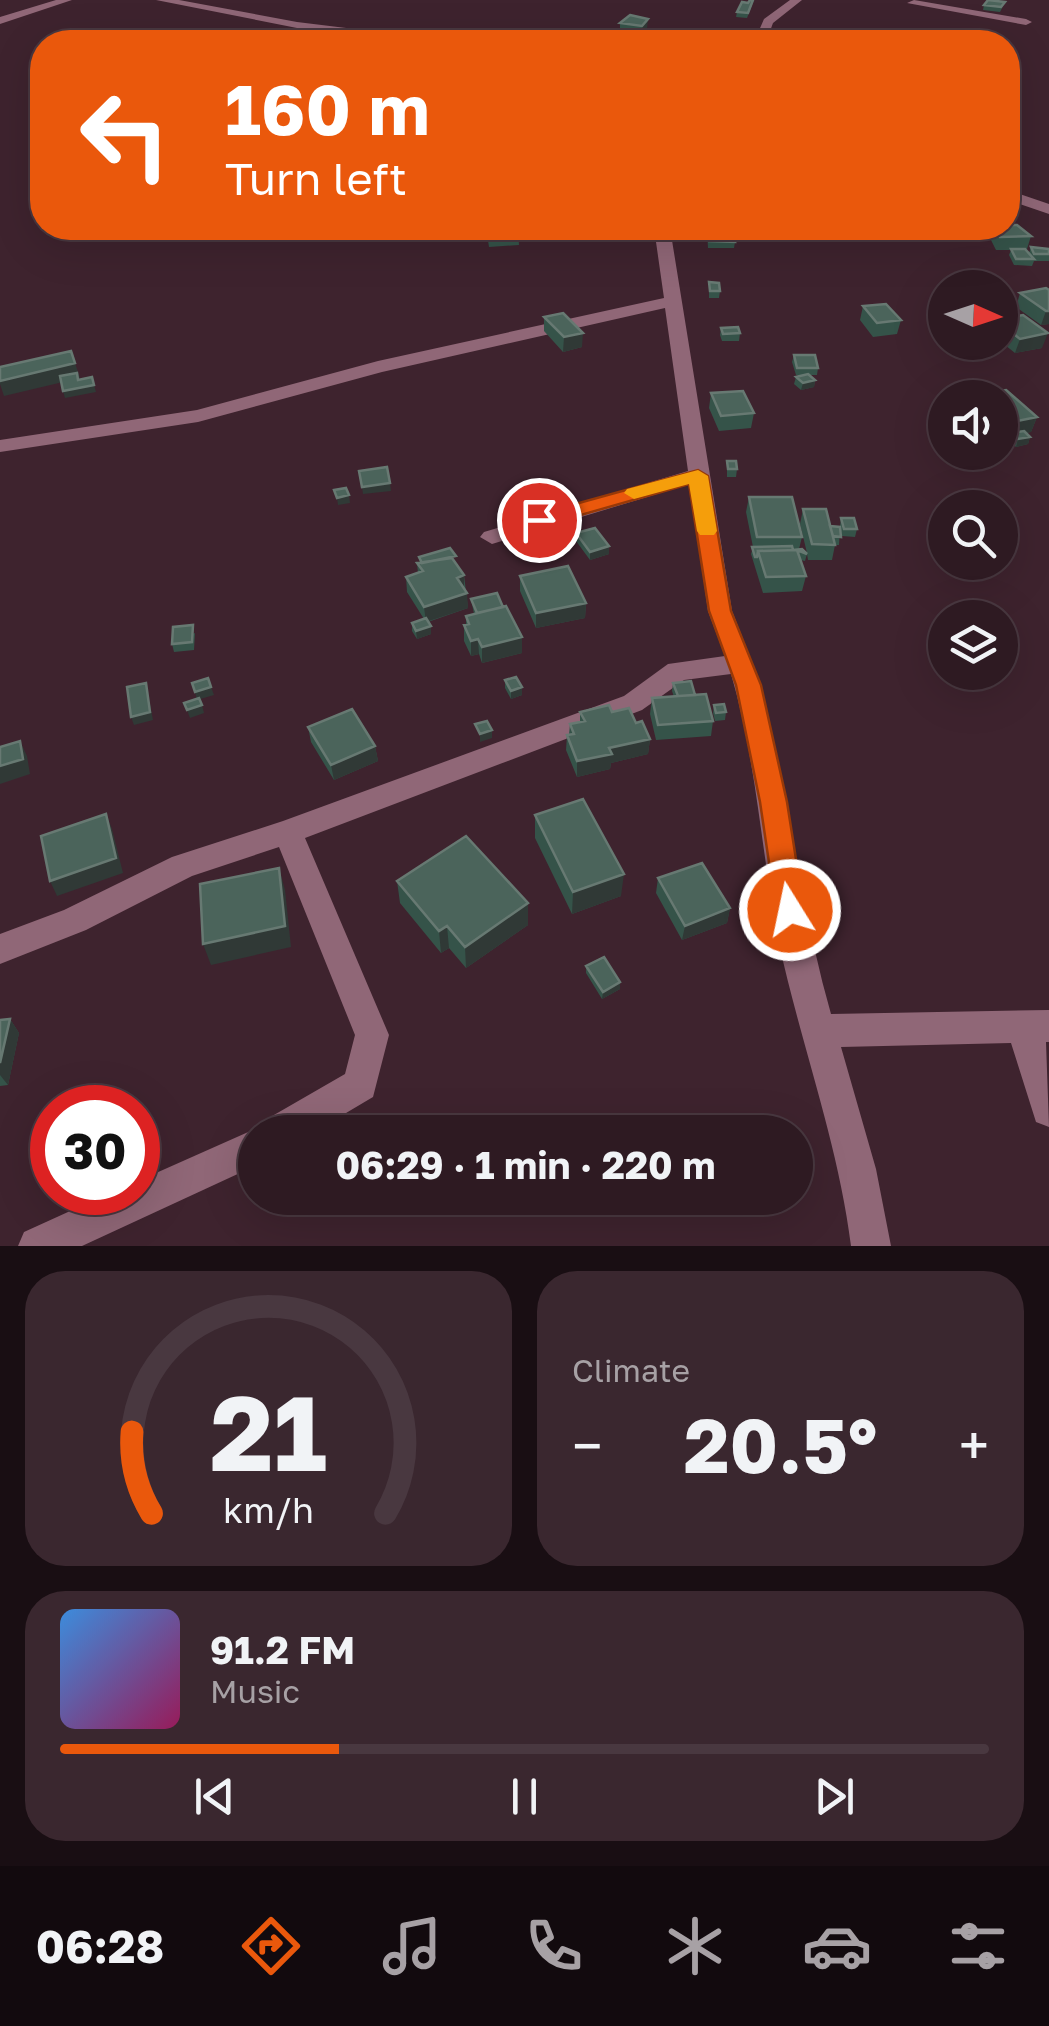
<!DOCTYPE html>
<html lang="en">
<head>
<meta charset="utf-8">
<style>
	:root { --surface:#2e1a22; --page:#3a272f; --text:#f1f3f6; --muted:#a7a1a5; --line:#493840; --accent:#ea580c }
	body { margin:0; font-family:"Golos Text",sans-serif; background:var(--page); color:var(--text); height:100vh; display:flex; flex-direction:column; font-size:38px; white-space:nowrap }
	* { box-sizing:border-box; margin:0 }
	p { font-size:32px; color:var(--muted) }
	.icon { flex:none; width:55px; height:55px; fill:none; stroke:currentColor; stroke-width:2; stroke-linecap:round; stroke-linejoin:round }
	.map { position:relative; height:1246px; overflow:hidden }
	.side { display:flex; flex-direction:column; gap:25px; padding:25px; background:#190e13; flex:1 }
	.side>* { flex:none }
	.hud { position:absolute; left:30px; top:30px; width:990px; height:210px; border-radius:40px; box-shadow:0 10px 40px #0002,0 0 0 2px var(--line); background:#ea580c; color:#fff; overflow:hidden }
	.needle { width:65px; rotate:93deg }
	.tools { position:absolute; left:928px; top:270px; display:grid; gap:20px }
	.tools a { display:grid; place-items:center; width:90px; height:90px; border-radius:50%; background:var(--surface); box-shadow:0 10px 40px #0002,0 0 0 2px var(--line); font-size:50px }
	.speed { position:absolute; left:30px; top:1085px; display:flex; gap:20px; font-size:50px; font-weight:700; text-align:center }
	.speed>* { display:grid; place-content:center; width:130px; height:130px; border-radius:50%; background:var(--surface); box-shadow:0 10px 40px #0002,0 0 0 2px var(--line); line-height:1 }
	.speed .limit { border:15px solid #d22; background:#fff; color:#111 }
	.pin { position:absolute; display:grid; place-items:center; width:85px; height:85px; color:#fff; margin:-42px; border:5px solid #fff; border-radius:50%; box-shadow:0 2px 10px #0007 }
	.me { position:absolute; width:110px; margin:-55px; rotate:350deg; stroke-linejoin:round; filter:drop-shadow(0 0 8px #0008) }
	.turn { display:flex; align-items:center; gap:35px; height:210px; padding:0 30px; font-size:45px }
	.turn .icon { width:130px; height:130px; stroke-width:2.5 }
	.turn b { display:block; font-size:70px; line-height:85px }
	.big { font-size:75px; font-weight:700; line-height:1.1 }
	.side .widget { flex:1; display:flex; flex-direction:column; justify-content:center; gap:15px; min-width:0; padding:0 35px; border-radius:40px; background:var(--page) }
	.side .dial { align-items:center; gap:0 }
	.dial svg { height:260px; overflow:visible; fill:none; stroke:var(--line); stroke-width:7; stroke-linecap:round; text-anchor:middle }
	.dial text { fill:var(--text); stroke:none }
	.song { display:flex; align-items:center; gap:30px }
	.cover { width:120px; height:120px; border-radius:15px; background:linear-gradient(135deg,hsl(210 70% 55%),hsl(330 70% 35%)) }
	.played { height:10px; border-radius:5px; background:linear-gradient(90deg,var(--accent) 30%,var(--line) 30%) }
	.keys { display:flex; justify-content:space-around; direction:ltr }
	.heat { display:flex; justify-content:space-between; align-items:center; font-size:55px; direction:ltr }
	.side .tiles { flex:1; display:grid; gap:25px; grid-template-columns:1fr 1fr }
	.widget:last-child { grid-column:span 2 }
	.trip { position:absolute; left:238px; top:1115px; width:575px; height:100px; border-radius:50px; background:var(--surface); box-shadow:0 10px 40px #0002,0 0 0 2px var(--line); font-weight:700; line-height:100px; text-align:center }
	.tab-bar { display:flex; height:160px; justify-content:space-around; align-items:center; background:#120a0e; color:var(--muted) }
	.tab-bar .icon { width:70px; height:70px }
	.tab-bar .current { color:var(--accent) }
	.tab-bar b { font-size:45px; color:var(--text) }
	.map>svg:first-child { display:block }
</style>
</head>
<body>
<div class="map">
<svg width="1049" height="1246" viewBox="0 0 1049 1246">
	<rect width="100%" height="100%" fill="#3e232e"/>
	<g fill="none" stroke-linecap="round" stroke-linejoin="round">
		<path fill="#906777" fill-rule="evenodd" d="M56,0h16l-72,24v-7z
			M156,0h23l118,22 164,20h-34l-130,-14z
			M790,0h12l-29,23 -7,19h-12l10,-23z
			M914,0l112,19 6,3 -6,3 -119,-22z
			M1008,190l41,14v10l-41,-14z
			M654,228h16l62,383c55,133 60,267 99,403l218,-4v32h-3l3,85 -13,-5 -25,-79 -170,4 35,122 15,77h-40c-13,-104 -50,-201 -72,-303 -18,-90 -22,-181 -48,-269l-47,6 -42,30 -337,128 84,197 -16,62 -59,35h-59v34l-173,80h-64l6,-14 88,-40h26v-11l117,-52 7,2 5,-12 78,-45 10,-39 -76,-188 -87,29 -106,54 -86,34v-30l64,-24 108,-53 111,-36 341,-125 44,-32 57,-8 -17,-45 -18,-127 -198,60 -12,-7 4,-5 204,-61 -23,-163 -283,64 -184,50 -198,30v-12l197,-30 181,-49 286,-63z"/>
	</g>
	<path fill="#355349" d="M750,0h4l-7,18 -11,-1 1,-5z
		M1005,2l-5,10 -17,-2 1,-5z
		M630,15l17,14 -6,8 -21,-3v-11z
		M486,228h32l1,17 -30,2z
		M994,228l37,8 -4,13h-2l4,4 2,-6 18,2v12h-15l-2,5 -18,-1 -5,-10 2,-5h-15l-5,-10z
		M707,231l28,11 -1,6h-26z
		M709,282l11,9 -1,7h-10z
		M1046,288l3,36 -8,1 -25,-18 4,-14z
		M863,306l38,14 -4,14 -24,3 -13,-17z
		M544,317l38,30 -19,5 -19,-21z
		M1000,319l42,29 -27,5 -15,-12z
		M721,328l19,5 -1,8h-17l-2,-6z
		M794,355l24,13 -1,7h-7l5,5 -1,7 -13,3 -7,-6 2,-7 7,-2h-7l-4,-13z
		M1006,390l31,27 -6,15 -5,1 4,4 -2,7 -12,3 -6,-6 1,-5 -8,2 -3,-3v-37h-23l1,-3z
		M711,393l43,20 -3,15 -32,3 -10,-23z
		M727,461l10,8 -1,8h-9z
		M749,497l53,40 -3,12 8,4 -7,-29 3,-15 27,17h10l1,-8 16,11 -2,8 -13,-1 -2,-7 -1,16h-4l-3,15h-24l-1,-6 -2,7 -5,-1 6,16 -4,15 -39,2 -12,-39 2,-7 -7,-35z
		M576,533l33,21 -19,6 -14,-19z
		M419,557l37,7 8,11 4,33 -40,14 3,4v8l-14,5 -5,-8v-8l12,-4 -17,-27 -1,-15 12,-4 -1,-10h3z
		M520,576l66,27 -1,15 -49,10 -16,-37z
		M471,599l51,54 -40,10 -3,-9 -8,2 -7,-15v-16l2,-1v-8l8,-2z
		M195,633l-1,17 -20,2 -2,-8z
		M505,680l17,15 -11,4 -6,-11z
		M673,683l22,12 18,26 -2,15 -55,4 -6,-26 2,-16 22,-1 -2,-6z
		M714,705l12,7 -1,8 -10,1 -2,-8z
		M580,712h32l24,11 14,16 -2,15 -37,9 -1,6 -33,8 -11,-27 1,-15 2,-1 1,-10 10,-2z
		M308,727l67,19 3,15 -44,19 -23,-38z
		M535,815l86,81 -49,18 -37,-76z
		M658,878l72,30 -3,15 -45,17 -26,-47z
		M397,881l131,44 -62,43 -17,-20 -8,5 -41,-50z
		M586,966l34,16v7l-18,10 -16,-26z
		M10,1019l9,14 -11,52 -8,1v-66z"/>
	<path fill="#303936" d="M648,19l-1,10 -6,8 1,-11z
		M1046,311h3v13l-8,1z
		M583,333l-1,14 -19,5 1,-15z
		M1048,333l-6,15 -27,5 5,-14z
		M75,363l5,15 -76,18 -4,-12v-3z
		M815,380l-1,7 -13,3 2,-7z
		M94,385l2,7 -31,6 -2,-7z
		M1037,417l-6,15 -17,3 -2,-2 -1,3 -8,2 5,-15z
		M1030,437l-2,7 -12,3 2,-8z
		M390,483l1,8 -28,3 -1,-7z
		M349,495l1,8 -12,2 -1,-7z
		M609,546v8l-19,6v-8z
		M464,575v16l-7,-13z
		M467,593l1,15 -42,14 -2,-15z
		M586,603l-1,15 -49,10v-15z
		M431,626v8l-14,5 -1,-8z
		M522,637v16l-40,10v-16z
		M478,639l1,15 -8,2v-15z
		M146,683l7,37 -19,5 -3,-8z
		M211,687l3,8 -17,5 -2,-8z
		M522,687v8l-11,4v-8z
		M202,705l2,8 -14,5 -3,-8z
		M492,730v8l-12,4v-8z
		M650,739l-2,15 -37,9 -1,6 -33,8v-16l32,-13z
		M20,741l7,15 3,18 -30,10v-18z
		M375,746l3,15 -44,19 -3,-15z
		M106,814l6,15 11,44 -66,23 -7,-15z
		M279,868l6,22 6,57 -80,18 -8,-21z
		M624,874l-3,22 -49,18 1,-22z
		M528,903v22l-62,43 -1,-21z
		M730,908l-3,15 -45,17 3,-14z
		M447,926l2,22 -8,5 -2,-22z
		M620,982v7l-18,10 1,-7z
		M10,1019l9,14 -11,52 -8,-10v-12z"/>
	<path fill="#4b645b" stroke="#677972" stroke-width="2.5" d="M750,0h3l-5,13 -11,-1 5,-10 6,1z
		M988,0l17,2 -4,5 -17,-2z
		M630,15l18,4 -6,7 -22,-3z
		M818,34l-3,4 20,2 -1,2h-38l2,-7z
		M1008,225h9l14,11 -31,1 -5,-9h13z
		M488,228h30l1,4 -30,2z
		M707,231l25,1 3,10 -26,-1z
		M1031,247l18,2v5h-15z
		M1011,249h14l9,10h-18z
		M709,282l10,1 1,8h-10z
		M1046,288l3,2v21h-3l-26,-18z
		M886,304l15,16 -24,3 -14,-17z
		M563,313l20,20 -19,4 -20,-20z
		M1023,315l25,18 -28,6 -20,-16v-4z
		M738,327l2,6 -17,1 -2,-6z
		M71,351l4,12 -75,18v-14z
		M794,355h21l3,13h-21z
		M77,373l1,7 14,-3 2,8 -31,6 -3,-15z
		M808,374l7,6 -12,3 -7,-6z
		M1006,390l31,27 -29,6 -8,-8v-17h-19l-3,-3z
		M743,391l11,22 -33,3 -10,-23z
		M1024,431l6,6 -12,2 -6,-6z
		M727,461h9l1,8h-9z
		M387,467l3,16 -28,4 -3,-16z
		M346,488l3,7 -12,3 -3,-8z
		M749,497h43l10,40h-45z
		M803,509h23l9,36 -23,-1z
		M841,518h13l3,11h-13z
		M830,526l10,1 1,10 -8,-1z
		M595,528l14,18 -19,6 -14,-19z
		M792,546l1,4 9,-1 5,5 -10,-4 -39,1 -1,6h-2l-3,-10z
		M450,548l6,8 -34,7 -3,-6z
		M797,550l9,26 -40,1 -8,-26z
		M452,558l12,17 -7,3 10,15 -43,14 -18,-30 17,-6 -6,-8z
		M568,566l18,37 -50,10 -16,-37z
		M497,593l6,14 -26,6 -6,-14z
		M506,606l16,31 -40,10 -4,-8 -7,2 -7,-16 5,-1 -3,-8z
		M426,618l5,8 -15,5 -4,-8z
		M193,625l-1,17 -20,2 1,-17z
		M516,677l6,10 -11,4 -6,-11z
		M208,678l3,9 -16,5 -3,-9z
		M691,681l4,14 -17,1 -5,-13z
		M146,683l4,29 -19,5 -4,-30z
		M706,694l7,27 -55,4 -6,-27z
		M199,698l3,7 -15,5 -3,-7z
		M724,704l2,8 -10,1 -2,-8z
		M609,705l3,7 17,-4 7,15 6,-2 8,18 -41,9 3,6 -35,7 -10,-26 7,-1 -4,-10 15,-3 -5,-9z
		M352,709l23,37 -44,19 -23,-38z
		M487,721l5,9 -12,4 -5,-10z
		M20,741l3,18 -23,7v-19z
		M583,799l41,75 -51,18 -38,-77z
		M106,814l10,44 -66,23 -9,-45z
		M466,836l62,67 -63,44 -18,-21 -8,5 -42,-50z
		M702,863l28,45 -45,18 -27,-48z
		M279,868l6,58 -82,18 -3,-60z
		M604,957l16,25 -17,10 -17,-26z
		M10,1019l-10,44v-43z"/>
	<path fill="#ea580c" stroke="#983908" stroke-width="2.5" d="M698,470l10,6 23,135 30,74 26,117 17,108 -4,9 -10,4 -10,-4 -4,-9 -16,-108 -24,-117 -27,-74 -20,-127 -150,43 -10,-7 3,-4z"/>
	<path fill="#f59e0b" d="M698,470l10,6 9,55 -3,4h-14l-3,-4 -8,-47 -55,15 -10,-6 3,-4z"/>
</svg>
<div class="tools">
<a><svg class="needle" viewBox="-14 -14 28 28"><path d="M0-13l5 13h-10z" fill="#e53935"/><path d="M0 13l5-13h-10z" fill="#a7a1a5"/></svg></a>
<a><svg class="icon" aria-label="sound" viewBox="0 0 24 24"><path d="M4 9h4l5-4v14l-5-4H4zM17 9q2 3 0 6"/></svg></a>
<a><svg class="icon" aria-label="search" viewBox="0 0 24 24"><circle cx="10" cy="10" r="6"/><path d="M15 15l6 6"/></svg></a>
<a><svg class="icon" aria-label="layers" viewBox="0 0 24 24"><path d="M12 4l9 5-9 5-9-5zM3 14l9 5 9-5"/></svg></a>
</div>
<div class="speed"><div class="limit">30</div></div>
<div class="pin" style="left:539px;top:520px;background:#d93025"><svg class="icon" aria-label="arrive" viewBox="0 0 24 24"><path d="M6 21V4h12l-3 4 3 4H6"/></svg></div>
<svg class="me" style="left:790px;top:910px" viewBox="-20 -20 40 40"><circle r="17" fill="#ea580c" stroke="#fff" stroke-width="3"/><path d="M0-11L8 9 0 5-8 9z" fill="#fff"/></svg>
<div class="trip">06:29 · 1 min · 220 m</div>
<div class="hud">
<div class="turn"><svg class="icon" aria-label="left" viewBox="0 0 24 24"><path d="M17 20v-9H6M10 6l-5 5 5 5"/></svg><div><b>160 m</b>Turn left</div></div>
</div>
</div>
<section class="side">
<div class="tiles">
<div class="widget dial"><svg viewBox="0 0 100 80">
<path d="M14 69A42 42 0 1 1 86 69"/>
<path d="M14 69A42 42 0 0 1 8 44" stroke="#ea580c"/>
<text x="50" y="56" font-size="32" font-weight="700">21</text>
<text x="50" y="72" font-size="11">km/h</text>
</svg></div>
<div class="widget"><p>Climate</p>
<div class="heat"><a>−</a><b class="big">20.5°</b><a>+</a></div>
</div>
<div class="widget">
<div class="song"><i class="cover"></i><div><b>91.2 FM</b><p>Music</p></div></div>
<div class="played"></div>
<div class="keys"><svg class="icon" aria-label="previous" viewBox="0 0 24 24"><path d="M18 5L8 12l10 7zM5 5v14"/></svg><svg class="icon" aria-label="pause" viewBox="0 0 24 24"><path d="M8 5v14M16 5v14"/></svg><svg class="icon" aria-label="next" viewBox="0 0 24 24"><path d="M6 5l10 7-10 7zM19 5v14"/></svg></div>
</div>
</div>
</section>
<nav class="tab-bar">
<b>06:28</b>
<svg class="icon current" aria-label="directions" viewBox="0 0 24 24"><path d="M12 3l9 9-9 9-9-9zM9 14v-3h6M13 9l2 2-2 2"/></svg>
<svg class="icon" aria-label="music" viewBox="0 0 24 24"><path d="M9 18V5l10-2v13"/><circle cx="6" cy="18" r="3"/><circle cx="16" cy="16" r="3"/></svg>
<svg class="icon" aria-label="phone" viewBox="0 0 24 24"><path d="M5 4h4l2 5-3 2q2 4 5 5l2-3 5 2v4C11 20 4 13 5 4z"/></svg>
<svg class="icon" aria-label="climate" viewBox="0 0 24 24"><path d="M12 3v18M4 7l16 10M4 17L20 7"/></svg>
<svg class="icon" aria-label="car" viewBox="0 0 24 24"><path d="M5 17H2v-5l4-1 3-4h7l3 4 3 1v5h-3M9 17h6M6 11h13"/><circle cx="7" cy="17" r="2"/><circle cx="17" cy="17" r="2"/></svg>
<svg class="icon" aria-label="filters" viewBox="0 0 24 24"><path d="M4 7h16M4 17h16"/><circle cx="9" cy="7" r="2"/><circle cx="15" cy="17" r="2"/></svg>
</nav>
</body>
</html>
